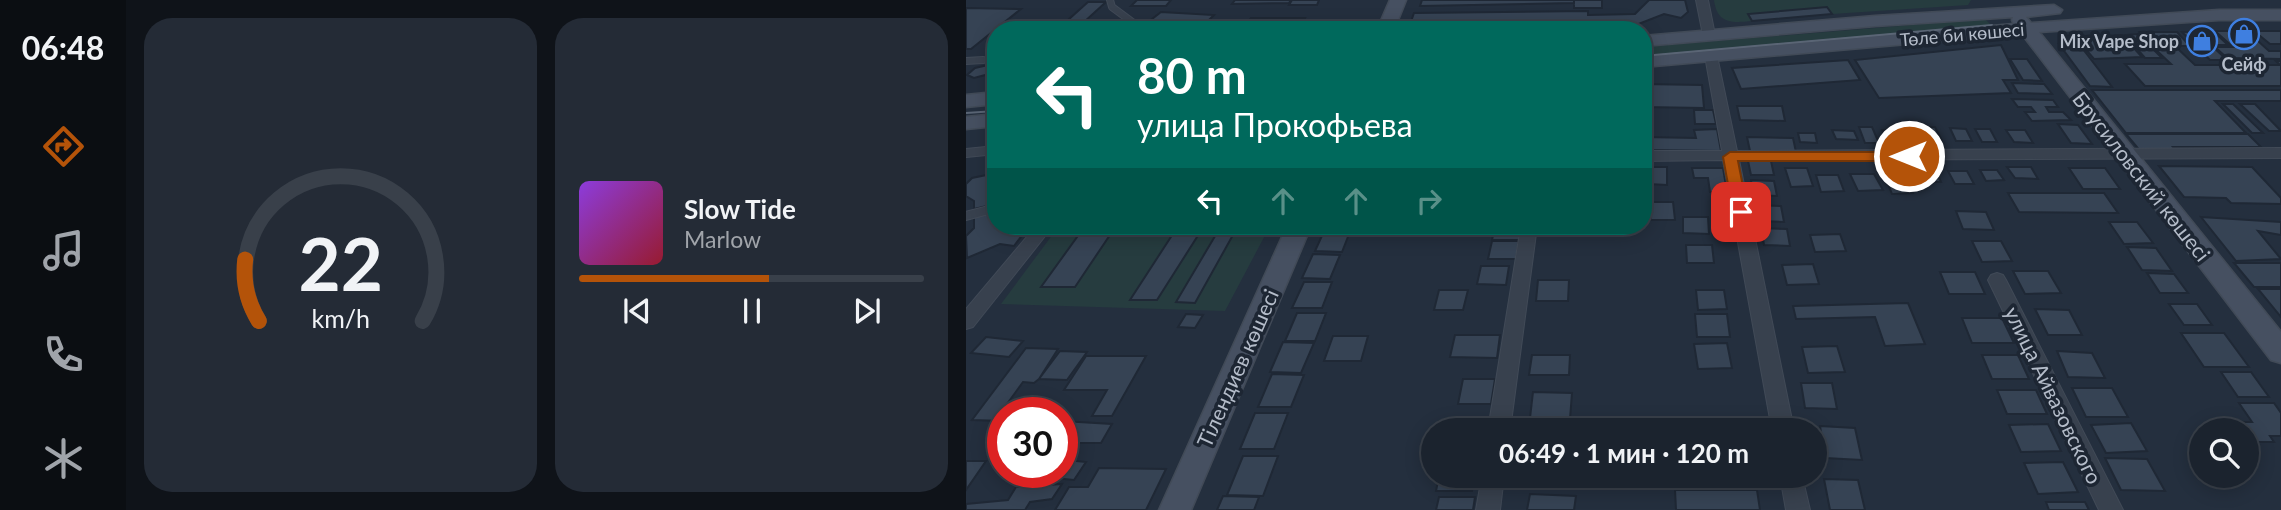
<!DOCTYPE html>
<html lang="ru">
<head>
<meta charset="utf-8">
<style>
	:root { --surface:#1b232e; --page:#242b36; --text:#f1f3f6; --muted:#a0a4aa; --line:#39404a; --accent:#b45309 }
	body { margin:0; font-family:Lato,sans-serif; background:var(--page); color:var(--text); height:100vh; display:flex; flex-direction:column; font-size:26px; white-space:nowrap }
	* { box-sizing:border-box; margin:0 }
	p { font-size:23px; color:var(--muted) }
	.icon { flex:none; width:38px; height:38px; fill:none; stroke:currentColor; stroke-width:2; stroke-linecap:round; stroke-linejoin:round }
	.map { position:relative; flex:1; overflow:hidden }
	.panel { display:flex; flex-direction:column; gap:18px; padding:18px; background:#0f1319; width:840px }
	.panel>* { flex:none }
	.hud { position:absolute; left:21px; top:21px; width:665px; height:214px; border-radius:28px; box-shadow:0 4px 18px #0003,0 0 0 2px var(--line); background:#00695c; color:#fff; overflow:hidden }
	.controls { position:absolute; left:1223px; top:418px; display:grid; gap:14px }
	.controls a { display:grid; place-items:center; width:70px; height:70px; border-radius:50%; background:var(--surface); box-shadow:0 4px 18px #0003,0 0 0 2px var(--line); font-size:35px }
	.speed { position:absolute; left:21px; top:397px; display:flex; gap:14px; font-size:35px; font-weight:700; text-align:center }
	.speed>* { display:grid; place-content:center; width:91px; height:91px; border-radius:50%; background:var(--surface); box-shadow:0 4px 18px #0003,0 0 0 2px var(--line); line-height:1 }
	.speed .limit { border:10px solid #d22; background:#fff; color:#111 }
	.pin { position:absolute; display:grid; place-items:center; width:60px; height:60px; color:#fff; margin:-30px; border-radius:14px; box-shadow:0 4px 10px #0006 }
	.me { position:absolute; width:77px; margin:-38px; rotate:270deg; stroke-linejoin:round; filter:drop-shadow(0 0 5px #0008) }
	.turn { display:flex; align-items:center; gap:24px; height:147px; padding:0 35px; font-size:32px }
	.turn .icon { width:91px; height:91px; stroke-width:2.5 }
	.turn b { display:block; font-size:49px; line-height:60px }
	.lanes { display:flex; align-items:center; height:66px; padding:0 35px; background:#0003; justify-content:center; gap:35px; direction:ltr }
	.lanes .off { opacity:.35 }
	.panel .widget { flex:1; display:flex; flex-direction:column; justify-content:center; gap:10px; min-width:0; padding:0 24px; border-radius:28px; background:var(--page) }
	.panel .dial { align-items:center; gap:0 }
	.dial svg { height:182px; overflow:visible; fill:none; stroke:var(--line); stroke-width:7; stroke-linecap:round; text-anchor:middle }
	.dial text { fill:var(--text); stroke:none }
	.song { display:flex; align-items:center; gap:21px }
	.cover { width:84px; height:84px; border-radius:10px; background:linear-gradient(135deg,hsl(270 70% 55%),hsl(350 70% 35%)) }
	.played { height:7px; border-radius:4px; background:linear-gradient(90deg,var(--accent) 55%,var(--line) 55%) }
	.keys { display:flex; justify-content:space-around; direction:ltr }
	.panel .tiles { flex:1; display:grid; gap:18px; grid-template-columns:repeat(2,1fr) }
	.trip { position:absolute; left:455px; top:418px; width:406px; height:70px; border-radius:35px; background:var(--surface); box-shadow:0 4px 18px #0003,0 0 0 2px var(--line); font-weight:700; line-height:70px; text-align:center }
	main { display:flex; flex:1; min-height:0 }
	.menu { display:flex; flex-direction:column; width:126px; justify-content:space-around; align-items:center; background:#0b0e12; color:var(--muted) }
	.menu .icon { width:49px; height:49px }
	.menu .on { color:var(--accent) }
	.menu b { font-size:32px; color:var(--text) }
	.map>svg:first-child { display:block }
</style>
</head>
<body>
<main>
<nav class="menu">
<b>06:48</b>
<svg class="icon on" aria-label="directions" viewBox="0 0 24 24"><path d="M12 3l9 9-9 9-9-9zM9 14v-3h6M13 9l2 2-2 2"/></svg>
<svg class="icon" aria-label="music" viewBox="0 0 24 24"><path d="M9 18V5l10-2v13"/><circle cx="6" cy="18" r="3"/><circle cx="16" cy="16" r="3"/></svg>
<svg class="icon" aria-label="phone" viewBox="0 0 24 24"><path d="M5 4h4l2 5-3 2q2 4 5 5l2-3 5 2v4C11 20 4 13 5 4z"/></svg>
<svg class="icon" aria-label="climate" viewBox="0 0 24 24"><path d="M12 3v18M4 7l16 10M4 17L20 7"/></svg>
</nav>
<section class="panel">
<div class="tiles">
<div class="widget dial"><svg viewBox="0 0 100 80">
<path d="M14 69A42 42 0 1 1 86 69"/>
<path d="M14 69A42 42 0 0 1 8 42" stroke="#b45309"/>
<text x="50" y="56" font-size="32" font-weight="700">22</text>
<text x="50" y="72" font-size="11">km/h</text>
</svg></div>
<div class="widget">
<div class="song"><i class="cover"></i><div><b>Slow Tide</b><p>Marlow</p></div></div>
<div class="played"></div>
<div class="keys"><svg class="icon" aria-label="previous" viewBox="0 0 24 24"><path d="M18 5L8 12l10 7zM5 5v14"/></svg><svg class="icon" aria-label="pause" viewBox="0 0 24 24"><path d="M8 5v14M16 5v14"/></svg><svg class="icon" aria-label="next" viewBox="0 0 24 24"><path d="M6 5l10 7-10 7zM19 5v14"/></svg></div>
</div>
</div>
</section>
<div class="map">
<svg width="1315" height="510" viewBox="0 0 1315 510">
	<rect width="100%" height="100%" fill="#242f3e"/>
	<path fill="#263c3f" d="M748,0h257l-3,5 -136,9 -6,-7 -77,7 3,7c-20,2 -35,3 -38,-21z
		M1019,19l9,9 -351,31v-12z
		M93,226h211l-45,85 -224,-7z"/>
	<path fill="#364354" stroke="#1f2835" stroke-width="2" d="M171,0h34l-5,6h-35z
		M269,0h56l-2,3 -57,1z
		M326,0h27l-2,5h-28z
		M456,0h152v3l-154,3z
		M608,0h28v8h-28z
		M683,0h36l3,12 -7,6 -17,-4 -28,11 -207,1 -2,4h-19l6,-17 174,-2v4l47,-1z
		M122,2h18l-23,21 -15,-3z
		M861,7l5,7 -80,7 -4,-7z
		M0,8l55,1 -50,40h-5z
		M195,12l53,3 -12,12 -55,-4z
		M285,18h54l-8,12h-55z
		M1247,31l15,14h-17l16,15h-17l-28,-28z
		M1249,31h32l22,20h12v8l-54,-1 -12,-11h18z
		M1288,31h27v13h-11z
		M1174,32h37l13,14h-36z
		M1172,34l24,24h-17l-20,-23z
		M1156,35l20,22 -48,2 -18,-21z
		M1093,44h20l33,43 -22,-1z
		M1035,45l17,35h-15l8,13 -132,5 -24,-38z
		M1188,48h23l18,17h85l-4,-4h5v25h-136l-20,-22h46z
		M1044,59h17l15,22 -19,-1z
		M882,60l12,20 -119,9 -9,-21z
		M22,65l8,3 -7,6 -15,4 -7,-3 8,-7z
		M1046,83l32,1 8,10 -34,-1z
		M677,84l59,1 2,23 -61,-1z
		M1126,90h189v11h-66l31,32h-120z
		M1046,99l41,1 5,7h-12l3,5h14l8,8 -39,1 -7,-9h10l-4,-5h-13z
		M1257,104h10l30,29h-11z
		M1274,104h15l26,27h-12z
		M771,106h45l3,15 -45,-1z
		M728,110h19l3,14h-21z
		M1092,124l20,1 14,19 -21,-1z
		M893,127h13l7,16h-14z
		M951,127h18l6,12h-16z
		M984,128l16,1 6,12h-16z
		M751,129l4,22 -78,-1v-13l53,1 -2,-8z
		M1009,129h15l7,13h-15z
		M866,130l22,1 4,9 -22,-1z
		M916,130l20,1 7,11 -21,1z
		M1040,130h19l8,13 -19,-1z
		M832,133h17l2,10 -17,-1z
		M1160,134h122l13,13h-88l4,5h-36z
		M781,137l46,1 3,14 -46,-1z
		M782,161h23l3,14h-23z
		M1193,166l93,1 29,31v6l-50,-1 -5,-5 -42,-1z
		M682,167h19v18l-19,-1z
		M914,167h22l5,11h-22z
		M1041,167h24l7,12 -23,-1z
		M726,168h31l4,24h-17l-2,-14h-14z
		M819,168h22l6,18 -22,1z
		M1103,168h36l15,21h-37z
		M946,169h23l6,13h-22z
		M1014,170h17l7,10 -18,1z
		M982,171h19l7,13h-19z
		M30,173v31l-22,5v-8l-8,-5v-12l6,-6z
		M884,174h24l9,16 -25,1z
		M850,175h22l6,16 -23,1z
		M785,180l23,1 3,15 -24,-1z
		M921,181h21l5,12 -21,1z
		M1042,193h96l14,20 -99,-1z
		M684,202h23l2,18h-24z
		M790,205l25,1 3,16 -25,-1z
		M30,211v15h33l-15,20 -14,-2 -33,14 -1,-22 8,-8v-11z
		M990,211l30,1 8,18 -31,-1z
		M717,217h25l1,17 -26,-1z
		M1235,217l80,5v13l-23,-4 23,28 -45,2z
		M1143,222h28l16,21 -29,1z
		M119,226h31l-41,61h-34z
		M212,226h26l-47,74h-27z
		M255,226h17l-43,77 -19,-1z
		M529,226h26l-2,14h-27z
		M795,228l26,1 3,17 -26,-1z
		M359,229h26l-9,23 -27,-1z
		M874,234l6,17 -31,1 -5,-17z
		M526,241h27l-3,18h-28z
		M1006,241h29l11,20 -30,1z
		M720,245h26l2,18h-27z
		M1161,247l29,1 16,23 -30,-1z
		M347,254l27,1 -10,24 -28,-1z
		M1268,263h47v24h-27z
		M847,264l6,20 -32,1 -5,-20z
		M515,266h28l-3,19 -29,-1z
		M1047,271h35l13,22 -36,1z
		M974,272h35l10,22h-36z
		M1181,273l27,1 14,19h-28z
		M572,280h31l-1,21h-32z
		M338,282h28l-10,26h-30z
		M1292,289h23v28z
		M473,290h29l-5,20h-29z
		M730,290h28l3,19 -29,1z
		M942,303l17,41 -40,2 -10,-29 -79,2 -3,-13z
		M1203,304h28l15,21h-28z
		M1069,309l34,1 13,25h-34z
		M331,313h29l-11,28h-30z
		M220,314l17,1 -8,13 -17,-1z
		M729,314h32l3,23h-33z
		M996,318h40l12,25h-42z
		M1215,333h43l25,34h-45z
		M489,335h45l-3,23 -47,-1z
		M367,336h35l-7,25h-37z
		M20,337l37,4 -14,16 -38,-4z
		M317,342l31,1 -13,30 -31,-1z
		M761,343l5,25 -34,1 -4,-25z
		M871,346l8,26 -37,1 -6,-26z
		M60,348l32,1 -19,30 -5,4 -11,-1 -16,22 32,1 -6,8h-30v8l-31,-1z
		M94,351l27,1 -20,28 -28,-1z
		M1091,351l35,2 13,25 -37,-1z
		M566,355h38l-1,20h-40z
		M1016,355h36l11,24h-37z
		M120,356h60l-34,60h-20l15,-26h-43z
		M1255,372h30l18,25h-31z
		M306,374l32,1 -13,32h-33z
		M497,379h32l-4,25h-33z
		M835,383h31l5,26 -32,-1z
		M1106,388h40l16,29h-42z
		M1031,390h39l11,24h-40z
		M567,392l39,1 -2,26 -40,-1z
		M1273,403h35l7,10v23h-11l4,6h-27v-12h-10l-6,-8h21z
		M289,413h33l-14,36h-34z
		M96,421l50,3 -11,19h-23l-12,13 -4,1z
		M473,421h43l-1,6h8l-1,3h-51z
		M1165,423l16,28 -41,2 -15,-28z
		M1082,424l13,27 -40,1 -12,-27z
		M854,426l35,2 7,32 -37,-2z
		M277,456h35l-15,40 -36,-1z
		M1139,458l42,1 18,32 -44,-1z
		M101,460l19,2 -12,18 -20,-2 3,-6h5v-6z
		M0,461h20l-20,29z
		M1097,462l15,30 -40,2 -14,-31z
		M133,468l67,1 -20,41h-91l14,-23h19z
		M47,472h34l-4,8h-36z
		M473,476h36l-3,15h-36z
		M713,476h34v7h-34z
		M858,479l34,1 7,30h-35z
		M96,484l-10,15 -22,3 -5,8h-59v-6l42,-4 8,-13z
		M709,490h82l3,20h-84z
		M564,494l46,2 -2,14h-47z
		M257,496l36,1 -5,13h-37z
		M473,497h36l-2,13h-37z
		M1080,502h39l4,8h-40z"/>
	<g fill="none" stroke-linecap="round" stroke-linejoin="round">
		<g stroke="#414a57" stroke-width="8">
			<path id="lane-far1" d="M144,0l2,7 31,23
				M270,30l5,-6
				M372,30h22
				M0,61l17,-1"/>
		</g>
		<g stroke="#414a57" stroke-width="10">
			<path id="lane" d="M0,153l30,-3
				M0,216l30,-8"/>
		</g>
		<g stroke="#414a57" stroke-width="2">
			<path id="street" d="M730,0h12l7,35 -2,3h-8l-2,-3z
				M745,52l6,4 20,95 544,-3v10l-542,2 55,270h-22l-49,-270 -80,1v-10h79l-17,-95z
				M70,226h17l-80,101 -7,2v-20z
				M555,226h16l-27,204h-22z
				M1031,273l6,2 3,5 117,230h-24l-111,-230 3,-5z
				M516,476h22l-4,34h-24z
				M814,476h22l8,34h-24z"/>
		</g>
		<g stroke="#414a57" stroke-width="3">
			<path id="secondary" d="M424,0h16l-12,30h-17z
				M1088,5l8,5 -2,3 -34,4 5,6 188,-13h62v10h-62l-180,12 242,300v31l-10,-3 -249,-326 -379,33v-10l371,-33 -2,-4 1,-3 -138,9 -232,20v-10l232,-20z
				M30,92v12l-30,3v-12z
				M30,114v12l-30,3v-12z
				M321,226h24l-120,284h-32z"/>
		</g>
		<use href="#lane-far1" stroke="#38414e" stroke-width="6"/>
		<use href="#lane" stroke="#38414e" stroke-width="8"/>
		<use href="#street" fill="#38414e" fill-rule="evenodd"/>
		<use href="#secondary" fill="#465061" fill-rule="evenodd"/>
		<path stroke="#5a6575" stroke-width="2" d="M677,56l349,-31
			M0,113l30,-2"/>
	</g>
	<path fill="#b45309" stroke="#753606" stroke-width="2" d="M764,152h179l7,4 -7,5h-171l10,51 -7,5 -8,-5 -10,-55z"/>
	<defs>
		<g id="shop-ring" transform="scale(1.575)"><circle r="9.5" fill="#1d2633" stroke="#3f7fe0" stroke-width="1.5"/><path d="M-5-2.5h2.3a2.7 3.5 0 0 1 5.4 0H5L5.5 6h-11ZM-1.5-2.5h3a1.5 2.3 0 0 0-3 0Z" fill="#3f7fe0"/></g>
	</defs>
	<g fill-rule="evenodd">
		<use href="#shop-ring" x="1278" y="34"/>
		<use href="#shop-ring" x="1236" y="41"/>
	</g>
	<g text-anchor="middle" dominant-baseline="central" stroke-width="7" stroke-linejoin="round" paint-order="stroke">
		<g font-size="18" fill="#b4bcc9" stroke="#1d2633">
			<text transform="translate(996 34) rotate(-5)">Төле би көшесі</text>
		</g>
		<g font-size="18" font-weight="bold" fill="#b4bcc9" stroke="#1d2633" text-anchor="end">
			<text x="1213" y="41">Mix Vape Shop</text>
			<text x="1278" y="64" text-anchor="middle">Сейф</text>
		</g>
		<g font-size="21" fill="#b4bcc9" stroke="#1d2633">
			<text transform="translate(1176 176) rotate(52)">Брусиловский көшесі</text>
			<text transform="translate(271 368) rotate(-66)">Тілендиев көшесі</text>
			<text transform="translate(1088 395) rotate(64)">улица Айвазовского</text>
		</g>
	</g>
</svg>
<div class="controls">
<a><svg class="icon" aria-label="search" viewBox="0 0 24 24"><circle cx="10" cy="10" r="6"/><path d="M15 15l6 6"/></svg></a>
</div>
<div class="speed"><div class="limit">30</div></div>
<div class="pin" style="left:775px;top:212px;background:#d93025"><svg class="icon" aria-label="arrive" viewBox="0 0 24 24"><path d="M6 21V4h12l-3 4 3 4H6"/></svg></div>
<svg class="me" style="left:943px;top:156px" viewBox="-20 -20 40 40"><circle r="17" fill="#b45309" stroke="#fff" stroke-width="3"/><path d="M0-11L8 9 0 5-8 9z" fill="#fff"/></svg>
<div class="trip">06:49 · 1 мин · 120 m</div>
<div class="hud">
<div class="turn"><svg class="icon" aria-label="left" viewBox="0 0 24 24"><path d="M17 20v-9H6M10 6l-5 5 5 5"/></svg><div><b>80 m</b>улица Прокофьева</div></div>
<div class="lanes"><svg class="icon" aria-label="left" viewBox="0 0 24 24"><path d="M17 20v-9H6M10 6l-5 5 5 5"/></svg><svg class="icon off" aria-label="ahead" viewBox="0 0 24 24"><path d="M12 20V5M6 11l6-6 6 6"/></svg><svg class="icon off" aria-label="ahead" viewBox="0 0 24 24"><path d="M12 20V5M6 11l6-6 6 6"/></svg><svg class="icon off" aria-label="right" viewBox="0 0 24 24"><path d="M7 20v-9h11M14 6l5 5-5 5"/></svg></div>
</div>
</div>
</main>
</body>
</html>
